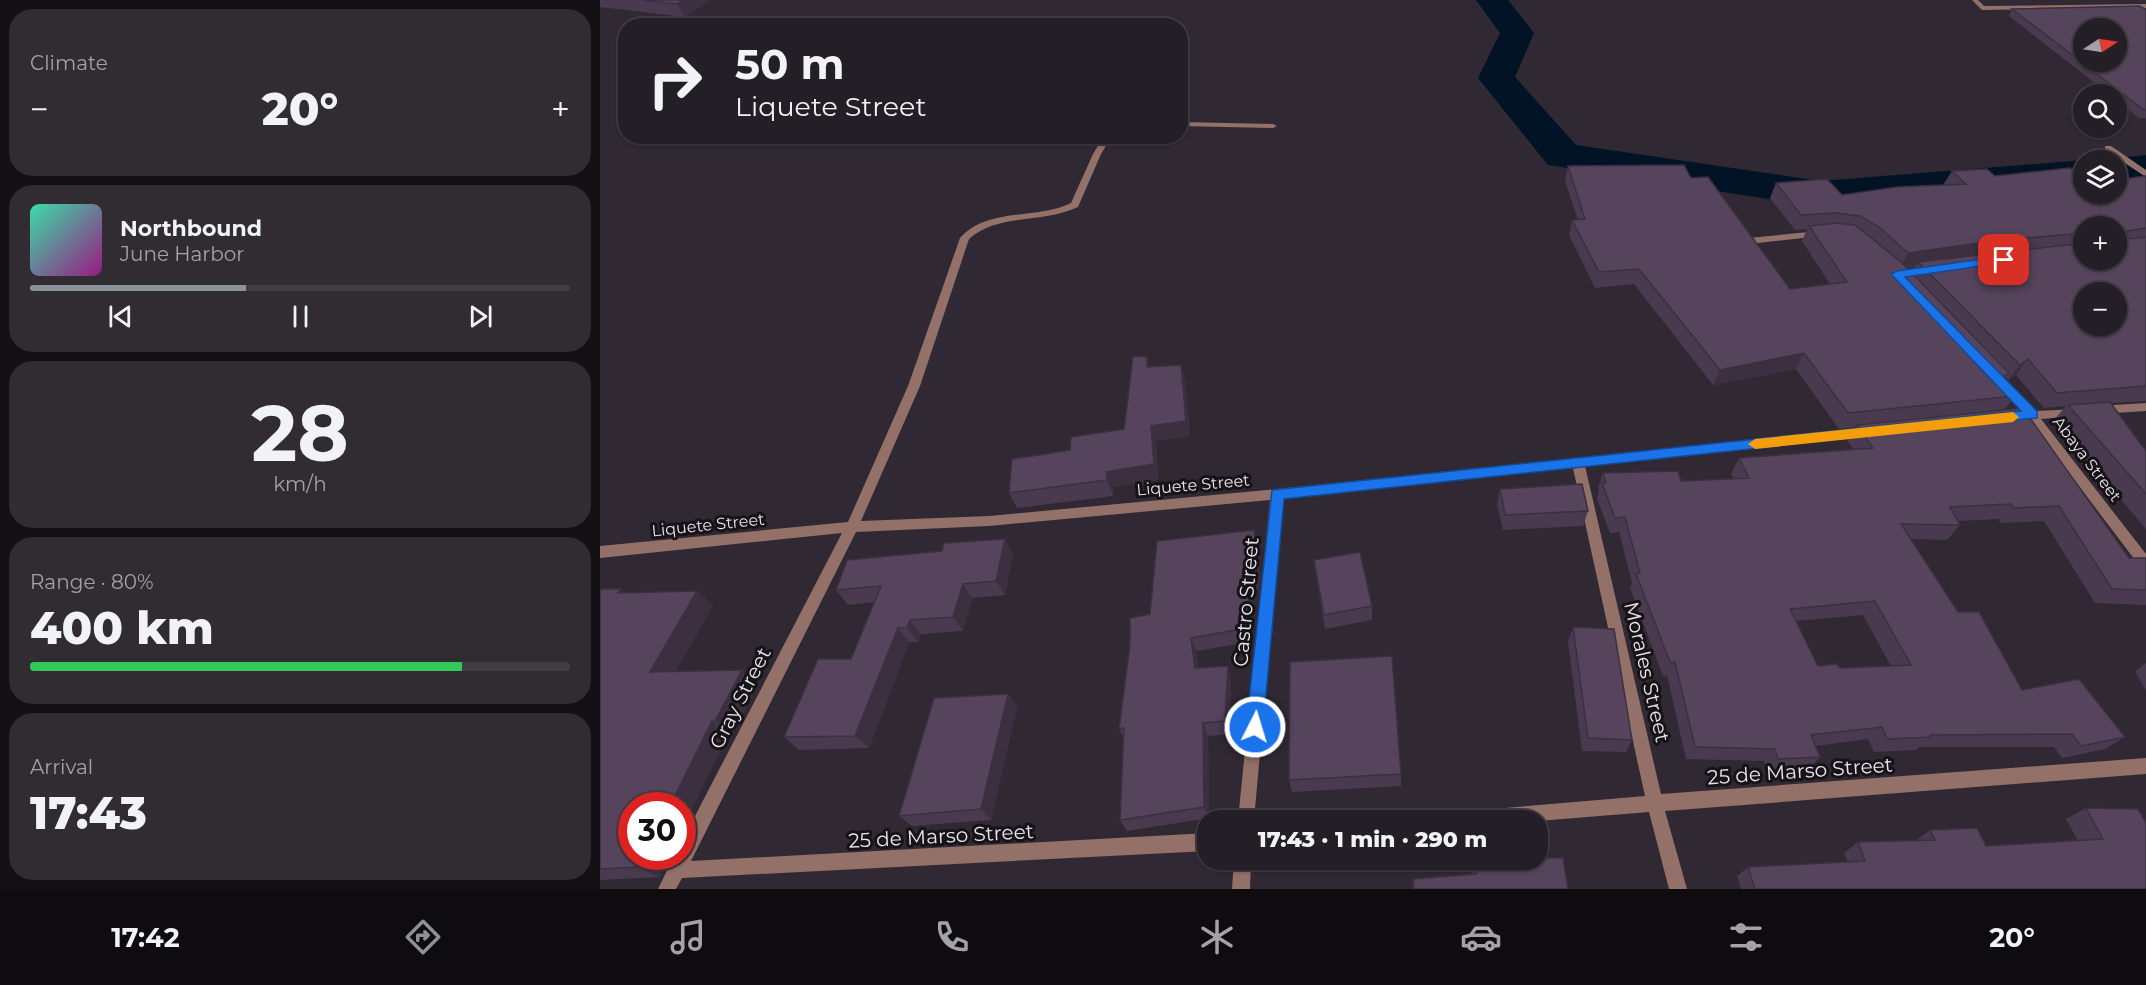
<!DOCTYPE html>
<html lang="en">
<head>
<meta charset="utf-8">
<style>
	:root { --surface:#241f26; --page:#302c32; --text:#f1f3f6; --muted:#a3a2a7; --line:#413d43; --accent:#8c9099 }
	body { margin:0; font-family:Montserrat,sans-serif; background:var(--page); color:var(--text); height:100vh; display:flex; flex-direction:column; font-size:22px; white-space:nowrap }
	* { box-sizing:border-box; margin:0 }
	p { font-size:20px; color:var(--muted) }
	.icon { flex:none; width:33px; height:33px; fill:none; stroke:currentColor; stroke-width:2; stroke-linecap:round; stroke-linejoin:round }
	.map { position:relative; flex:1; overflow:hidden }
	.details { display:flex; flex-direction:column; gap:9px; padding:9px; background:#141115; width:600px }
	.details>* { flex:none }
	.top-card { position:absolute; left:18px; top:18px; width:570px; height:126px; border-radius:24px; box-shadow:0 2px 4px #0004,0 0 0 2px var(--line); background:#241f26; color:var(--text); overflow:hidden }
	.needle { width:39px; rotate:78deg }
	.fabs { position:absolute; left:1473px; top:18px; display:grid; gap:12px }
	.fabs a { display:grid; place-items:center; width:54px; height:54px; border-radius:50%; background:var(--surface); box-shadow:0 2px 4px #0004,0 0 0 2px var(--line); font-size:30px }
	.speed { position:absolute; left:18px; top:792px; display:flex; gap:12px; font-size:30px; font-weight:700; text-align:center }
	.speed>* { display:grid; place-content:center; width:78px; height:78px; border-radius:50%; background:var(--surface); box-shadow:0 2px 4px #0004,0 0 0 2px var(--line); line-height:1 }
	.speed .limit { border:9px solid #d22; background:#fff; color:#111 }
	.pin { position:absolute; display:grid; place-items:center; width:51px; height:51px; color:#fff; margin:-26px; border-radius:12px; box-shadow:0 3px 9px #0006 }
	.me { position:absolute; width:66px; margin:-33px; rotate:5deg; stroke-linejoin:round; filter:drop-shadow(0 0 4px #0008) }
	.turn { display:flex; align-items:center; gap:21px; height:126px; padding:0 18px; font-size:27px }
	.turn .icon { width:78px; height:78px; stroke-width:2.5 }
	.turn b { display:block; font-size:42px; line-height:51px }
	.big { font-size:45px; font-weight:800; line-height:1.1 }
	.details .tile { flex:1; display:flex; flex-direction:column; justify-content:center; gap:9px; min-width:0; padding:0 21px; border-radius:24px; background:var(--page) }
	.details .dial { align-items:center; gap:0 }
	.dial b { font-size:78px; line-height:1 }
	.song { display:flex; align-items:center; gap:18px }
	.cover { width:72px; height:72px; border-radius:9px; background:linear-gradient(135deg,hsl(160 70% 55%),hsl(310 70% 35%)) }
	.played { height:6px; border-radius:3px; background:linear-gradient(90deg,var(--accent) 40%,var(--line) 40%) }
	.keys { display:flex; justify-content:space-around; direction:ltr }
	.heat { display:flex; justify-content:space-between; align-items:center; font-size:33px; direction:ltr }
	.charge { height:9px; border-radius:4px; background:linear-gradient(90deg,#34c759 80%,var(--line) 0) }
	.trip { position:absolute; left:597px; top:810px; width:351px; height:60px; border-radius:24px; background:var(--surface); box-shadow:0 2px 4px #0004,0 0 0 2px var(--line); font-weight:800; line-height:60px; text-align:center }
	.tab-bar { display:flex; height:96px; justify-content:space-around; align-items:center; background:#0e0c0f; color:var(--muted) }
	.tab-bar .icon { width:42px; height:42px }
	.tab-bar .active { color:var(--accent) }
	.tab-bar b { font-size:27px; color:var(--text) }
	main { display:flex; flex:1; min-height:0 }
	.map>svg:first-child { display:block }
</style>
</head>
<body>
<main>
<section class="details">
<div class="tile"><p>Climate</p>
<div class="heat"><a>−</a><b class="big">20°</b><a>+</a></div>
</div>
<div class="tile">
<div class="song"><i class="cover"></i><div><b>Northbound</b><p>June Harbor</p></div></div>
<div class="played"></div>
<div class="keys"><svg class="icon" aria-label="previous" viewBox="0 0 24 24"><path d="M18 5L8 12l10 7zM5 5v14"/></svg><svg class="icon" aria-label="pause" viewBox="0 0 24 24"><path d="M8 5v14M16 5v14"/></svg><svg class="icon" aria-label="next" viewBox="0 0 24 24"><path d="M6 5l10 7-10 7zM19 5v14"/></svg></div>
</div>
<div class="tile dial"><b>28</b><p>km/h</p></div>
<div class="tile"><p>Range · 80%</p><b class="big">400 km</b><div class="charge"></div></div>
<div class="tile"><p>Arrival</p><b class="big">17:43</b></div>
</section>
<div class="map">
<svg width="1546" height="889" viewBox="0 0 1546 889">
	<rect width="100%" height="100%" fill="#302933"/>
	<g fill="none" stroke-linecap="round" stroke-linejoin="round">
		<path fill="#021325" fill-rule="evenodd" d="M876,0h32l26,33 -19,44 61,68 245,36 263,-21v26l-263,21 -273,-42 -70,-87 22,-45z
			M1546,155v26l-30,2v-23h-13z"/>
		<path fill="#937068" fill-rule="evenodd" d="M1372,0h6l6,6 162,-2v4l-164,2z
			M580,122l93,2 4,2 -4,2 -93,-2z
			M504,136h8l-11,18 -23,53c-36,17 -80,6 -109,32l-49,147 -59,135 128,-5 288,-27 590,-61 6,4 -6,4 -282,30 76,328 485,-36v16l-481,37 22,78h-18l-20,-77 -111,9 -88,-1 2,-6 6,-2 187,-16 -72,-328 -290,30 -29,322h-16l32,-320 -281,26 -133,6 -165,329 517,-28v18l-526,27 -6,11h-18l16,-33h8v-15l160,-308 -242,25v-12l248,-24 60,-136 52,-148c28,-31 76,-18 111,-35l22,-49z
			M1505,146h6l35,24v7l-41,-27z
			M1219,231l3,1v4l-73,8 -5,-3 5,-3z
			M1403,381l4,1 28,29 45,-2 2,3 -6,4 -35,3 105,135v16l-5,-2 -112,-148h-20l-2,-3 2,-3 13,-2 -23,-24 -2,-3 2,-3z
			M1546,403v8l-47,3 -6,-4 6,-4z
			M634,860h17l-1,29h-18z"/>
	</g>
	<path fill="#493a4f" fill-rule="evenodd" d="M0,0h111l-26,17 -85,-10z
		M1412,9l134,1v108h-7l-23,-18v-6h-7l-100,-78z
		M968,166l123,12 99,111 40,-5 -28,-43 5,-12 -12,1 -25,-32 6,-15 66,12 101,-10 9,-14 43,5 89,18 62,-18v225l-35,2 35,48v78l-92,-109 12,-14 -22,2 -28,-33 -8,5 -2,-3 -2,3 11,16 -11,14 125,148h17v47l-51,-2 -51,-82 -43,2 -3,-4 -40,2 2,4 -13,15 -37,-1 48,73 64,78 103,47 -20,12 -43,9 -8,-11h-135l-3,3 -42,2 -6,-13 -52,7 4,11 -12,12 -41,2 -3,-10 -78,-2 -19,-84 -4,1 -33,-88 2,-5 -13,-51 -9,1 -13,-34 2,-8 -1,-3 5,-15 78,8 53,-2 -3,-5 8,-16 114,-9 -6,-8 9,-14 -17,2 -43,-60 -83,16 -79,-101 -39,4 -26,-53 3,-15h6l-13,-39zM1484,226h32l-32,34zM1315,266l-4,7 -5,-5zM1263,615l28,51 -51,2 -22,-2 -22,-45z
		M581,365l4,16 5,55 -34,5 2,39 -45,7v9l-96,12 -8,-15 61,-43 54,-21 26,-62z
		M900,489l88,22 -5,15 -80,4 -6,-26z
		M405,539l8,15 -8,41 -33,3 -9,33 -42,3 -3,8h-9l-40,106 -70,2 -15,-13 67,-78 23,-57 -26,3 -12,-15 106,-39z
		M714,560l58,46v14l-47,9 -9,-54z
		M660,573l-1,16 -5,1 -5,52 -53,9 2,16 33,12 -2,55 -21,2 1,82 -82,13 -7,-11 3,-84 -4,-7 31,-115z
		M0,589l113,16 -37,66 66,-1 16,14 -25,49h-4l-97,123h38l-10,21 -60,3z
		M973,627l59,113 -6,12 -44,-1 -14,-110z
		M1546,663v28l-11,-20z
		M408,694l9,13 -26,113 -79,6 -13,-10z
		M801,774v12l-109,6 -3,-12z
		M1486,808l60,81h-405l-4,-13 11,-9 100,-5 -4,-9 14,-11 57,-1 15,-11 56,16 92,-5 -12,-22z
		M875,861l93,28h-156l1,-10 58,-5z"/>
	<path fill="#3c3040" d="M83,0h28l-26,17 -8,-13z
		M1394,241l-10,16 -66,5 -3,4 -15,3 8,-16z
		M1204,353l-8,16 -83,16 7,-15z
		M1428,359l-12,16 -8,5 12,-15z
		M581,365l4,16 5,55 -34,5 2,39 -45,7v9l-6,-16v-8l44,-46z
		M654,530l6,43 -1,16 -5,1 -5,52 -3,-14z
		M405,539l8,15 -8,41 -9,-14z
		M363,584l9,14 -9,33 -10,-14z
		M97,591l16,14 -45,80 -18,-13z
		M310,620l11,14 -3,8 -11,-14z
		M298,628l11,14 -40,106 -14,-12z
		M591,638l5,13 3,30 -4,-13z
		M628,666l3,13 -2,55 -4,-13z
		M142,670l16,14 -25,49 -18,-12z
		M408,694l9,13 -26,113 -10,-11z
		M112,721l17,12 -47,97v-24h-12z
		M603,723l5,13 1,82 -5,-11z
		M44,856h26l-10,21 -21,-10z"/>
	<path fill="#55445c" stroke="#3c3040" stroke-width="1.5" fill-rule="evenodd" d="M43,0h40l-6,4z
		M1540,6l6,4v100h-2l-132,-101zM1484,28h32v34h-32z
		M1084,165l7,13 17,-1 82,112 57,-7 -38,-56 27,-3 19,2 46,37 108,111 -7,5 13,18 -167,17 -44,-60 -84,17 -81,-101 -40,3 -27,-52 13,-1 -17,-53z
		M1470,168l14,10v16h32v-14l30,-4v52l-20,3 2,8 18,-2v149l-89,7 -29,-34 -8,6 -102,-103 166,-19v17h32v-34h-32v7l-90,8 -86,12 -29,-26 -19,-11 -24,-3 -35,2 -25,-32 51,-4 15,16 55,-8 69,-3 -14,-13 35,-2 8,7zM1484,292h32v34h-32z
		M533,356l14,1v10l34,-2 5,56 -35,5 3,38 -47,8v8l-98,13 3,-34 58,-9 1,-13 53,-8z
		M1510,402l36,49v43l-78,-89z
		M1423,408l106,150h17v32l-34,-1 -53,-83 -45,2 -3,-4 -61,3 10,18 -59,-1 57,88h21l43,78 57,-11 46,58 -44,9 -9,-12 -142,1 1,2 -44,2 -5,-12 -71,8 9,22 -42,2 -3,-10 -80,-2 -20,-85h-5l-34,-88 4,-1 -15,-56 -10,1 -13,-35h4l-3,-10 75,-2 3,10 68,-3 -10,-20 134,-10 -16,-23zM1275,601l36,64 -71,3 -3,-4 -19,2 -28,-57z
		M982,484l6,27 -83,4 -5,-26z
		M654,530l4,29 -2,16 -5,1 -5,52 -55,10 4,30 33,-2 -3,55 -22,2 1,84 -84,13 4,-92 -5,1 11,-84v-27l20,-4 7,-73z
		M405,539l-9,42 -33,3 -10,33 -43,3 -3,8h-9l-43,108 -71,1 34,-78h33l30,-73 -45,4 11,-30 95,-9 2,-8z
		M760,552l12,54 -48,9 -10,-55z
		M0,589h21l-3,4 79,-2 -47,81 92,-2 -27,51h-3l-42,85h-38v50h12l-5,11 -39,2z
		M973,627l41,2 18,111 -44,-2z
		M792,656l9,118 -112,6 1,-118z
		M408,694l-27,115 -82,7 35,-118z
		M1486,808l52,1 8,14v66h-391l-7,-22 117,-6 -7,-19 77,-2 -5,-10 47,-2 9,18 117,-7z
		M938,858h25l5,31h-154l-1,-10 63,-5 -1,-13 63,-1z"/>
	<path fill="#1a73e8" stroke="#114b97" stroke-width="1.5" d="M1404,256l5,4 -1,2 -103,15 132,134v7l-753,81 -21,228 -2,6 -6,3 -7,-3 -2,-6 26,-237 749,-79 -130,-137 6,-3z"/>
	<path fill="#f59e0b" d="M1413,412l6,5 -6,5 -258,27 -7,-5 7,-5z"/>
	<g text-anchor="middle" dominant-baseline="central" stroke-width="6" stroke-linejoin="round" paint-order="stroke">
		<g font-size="16" fill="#e9e4eb" stroke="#161317">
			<text transform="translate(1487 459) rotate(53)">Abaya Street</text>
			<text transform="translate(593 485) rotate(-5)">Liquete Street</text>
			<text transform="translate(108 525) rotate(-6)">Liquete Street</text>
		</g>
		<g font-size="20" fill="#e9e4eb" stroke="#161317">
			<text transform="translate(646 602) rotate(-85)">Castro Street</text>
			<text transform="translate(1047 672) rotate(77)">Morales Street</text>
			<text transform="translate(140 698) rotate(-63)">Gray Street</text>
			<text transform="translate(1200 771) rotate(-4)">25 de Marso Street</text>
			<text transform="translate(341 836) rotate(-3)">25 de Marso Street</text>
		</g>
	</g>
</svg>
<div class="fabs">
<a><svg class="needle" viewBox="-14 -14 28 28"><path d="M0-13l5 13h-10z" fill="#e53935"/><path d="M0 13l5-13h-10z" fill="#a3a2a7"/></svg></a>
<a><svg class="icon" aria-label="search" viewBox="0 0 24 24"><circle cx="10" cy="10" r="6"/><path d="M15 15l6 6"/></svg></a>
<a><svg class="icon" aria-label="layers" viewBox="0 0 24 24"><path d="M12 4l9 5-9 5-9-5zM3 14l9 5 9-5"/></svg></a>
<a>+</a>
<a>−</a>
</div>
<div class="speed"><div class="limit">30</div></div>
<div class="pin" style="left:1404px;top:260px;background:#d93025"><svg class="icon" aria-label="arrive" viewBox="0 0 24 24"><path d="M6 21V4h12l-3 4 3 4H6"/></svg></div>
<svg class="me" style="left:655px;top:727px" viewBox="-20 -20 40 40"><circle r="17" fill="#1a73e8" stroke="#fff" stroke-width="3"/><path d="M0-11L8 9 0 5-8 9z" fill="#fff"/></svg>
<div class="trip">17:43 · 1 min · 290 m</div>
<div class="top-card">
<div class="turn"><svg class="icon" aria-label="right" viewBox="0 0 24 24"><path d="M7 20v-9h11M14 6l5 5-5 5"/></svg><div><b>50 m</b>Liquete Street</div></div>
</div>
</div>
</main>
<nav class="tab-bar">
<b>17:42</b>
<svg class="icon active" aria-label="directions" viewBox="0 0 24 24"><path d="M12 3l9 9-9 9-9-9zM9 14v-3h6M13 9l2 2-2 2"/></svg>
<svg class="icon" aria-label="music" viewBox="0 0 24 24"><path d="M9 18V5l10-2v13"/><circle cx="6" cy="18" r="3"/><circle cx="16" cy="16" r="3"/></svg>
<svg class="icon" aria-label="phone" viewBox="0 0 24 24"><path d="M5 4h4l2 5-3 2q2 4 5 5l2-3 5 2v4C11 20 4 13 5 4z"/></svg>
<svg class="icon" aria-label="climate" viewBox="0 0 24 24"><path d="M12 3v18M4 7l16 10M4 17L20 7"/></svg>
<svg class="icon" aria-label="car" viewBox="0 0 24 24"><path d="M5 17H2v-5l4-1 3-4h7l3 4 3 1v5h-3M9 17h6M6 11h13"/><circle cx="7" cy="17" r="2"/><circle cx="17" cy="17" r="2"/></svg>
<svg class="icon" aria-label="filters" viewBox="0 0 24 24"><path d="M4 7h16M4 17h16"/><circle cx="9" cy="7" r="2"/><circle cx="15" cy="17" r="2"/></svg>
<b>20°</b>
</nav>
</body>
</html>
